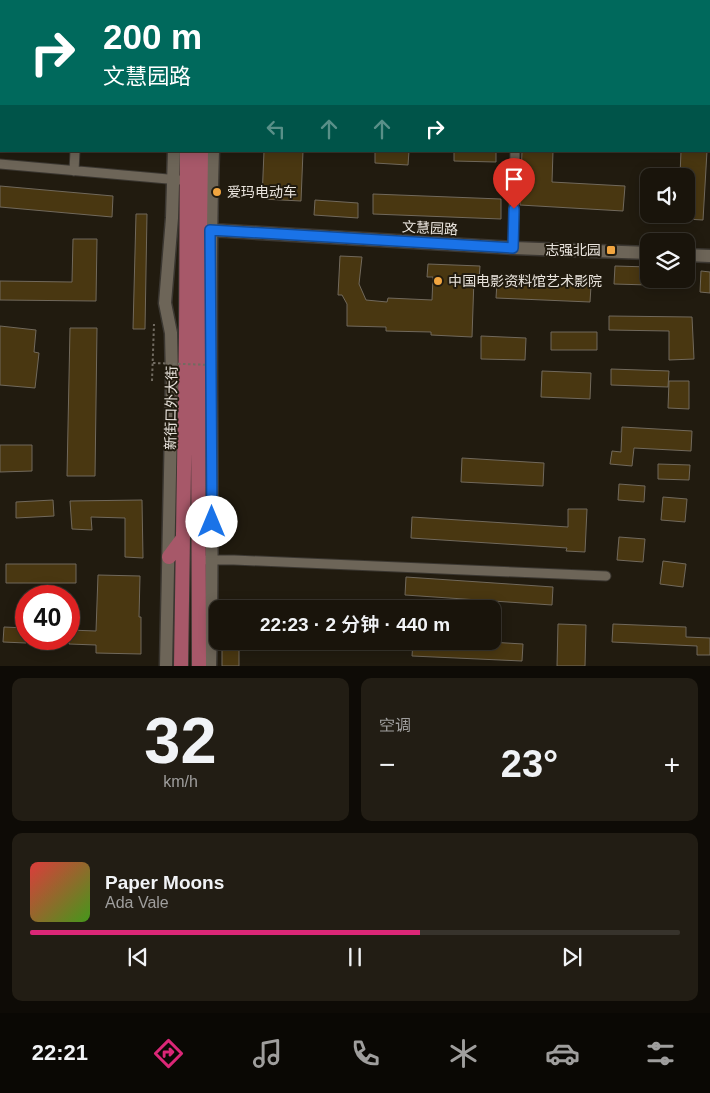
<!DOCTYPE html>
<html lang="zh">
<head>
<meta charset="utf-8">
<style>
	:root { --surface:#19140b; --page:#221d14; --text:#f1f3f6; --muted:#9f9e9d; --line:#37332c; --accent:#db2777 }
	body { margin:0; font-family:Helvetica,"Noto Sans SC",sans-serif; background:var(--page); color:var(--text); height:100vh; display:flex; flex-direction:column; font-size:19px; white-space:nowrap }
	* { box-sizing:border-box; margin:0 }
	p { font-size:16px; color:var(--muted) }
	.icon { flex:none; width:28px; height:28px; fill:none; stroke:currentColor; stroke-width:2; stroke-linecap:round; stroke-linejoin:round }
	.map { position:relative; height:666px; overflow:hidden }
	.side { display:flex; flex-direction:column; gap:12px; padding:12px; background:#0e0b06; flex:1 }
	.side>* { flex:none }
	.hud { position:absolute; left:0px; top:0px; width:710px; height:152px; box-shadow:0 2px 12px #0003,0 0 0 1px var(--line); background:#00695c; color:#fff; overflow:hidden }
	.tools { position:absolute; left:640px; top:168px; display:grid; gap:10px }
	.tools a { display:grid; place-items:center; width:55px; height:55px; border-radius:10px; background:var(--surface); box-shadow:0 2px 12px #0003,0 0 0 1px var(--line); font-size:25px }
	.speed { position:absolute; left:15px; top:585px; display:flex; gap:10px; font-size:25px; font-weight:700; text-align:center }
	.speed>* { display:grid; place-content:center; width:65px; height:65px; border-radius:50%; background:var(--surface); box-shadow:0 2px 12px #0003,0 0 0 1px var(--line); line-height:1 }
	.speed .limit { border:8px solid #d22; background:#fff; color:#111 }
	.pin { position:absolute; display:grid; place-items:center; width:42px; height:42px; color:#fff; margin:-51px -21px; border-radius:50% 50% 50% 0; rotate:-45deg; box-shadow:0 0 5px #0007 }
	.pin .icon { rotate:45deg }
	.me { position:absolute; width:55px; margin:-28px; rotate:0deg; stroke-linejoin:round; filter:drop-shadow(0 0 4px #0008) }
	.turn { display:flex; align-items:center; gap:18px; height:105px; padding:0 20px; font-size:22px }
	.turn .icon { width:65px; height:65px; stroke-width:2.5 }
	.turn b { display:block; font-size:35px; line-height:42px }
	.lanes { display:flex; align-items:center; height:48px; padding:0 20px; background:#0003; justify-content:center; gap:25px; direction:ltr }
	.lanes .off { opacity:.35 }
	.big { font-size:38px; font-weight:600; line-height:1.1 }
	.side .tile { flex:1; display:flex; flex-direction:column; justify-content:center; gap:8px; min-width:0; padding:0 18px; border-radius:10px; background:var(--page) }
	.side .dial { align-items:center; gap:0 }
	.dial b { font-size:65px; line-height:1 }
	.song { display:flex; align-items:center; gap:15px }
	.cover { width:60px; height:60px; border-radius:8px; background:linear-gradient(135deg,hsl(0 70% 55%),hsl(100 70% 35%)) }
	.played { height:5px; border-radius:2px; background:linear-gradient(90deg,var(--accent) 60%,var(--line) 60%) }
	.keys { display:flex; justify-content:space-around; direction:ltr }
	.heat { display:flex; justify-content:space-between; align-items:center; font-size:28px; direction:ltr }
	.side .tiles { flex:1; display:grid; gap:12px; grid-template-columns:1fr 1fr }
	.tile:last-child { grid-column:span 2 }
	.trip { position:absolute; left:209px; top:600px; width:292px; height:50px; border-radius:10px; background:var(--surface); box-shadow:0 2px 12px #0003,0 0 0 1px var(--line); font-weight:600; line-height:50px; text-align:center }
	.dock { display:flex; height:80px; justify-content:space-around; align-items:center; background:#0a0804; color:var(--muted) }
	.dock .icon { width:35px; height:35px }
	.dock .selected { color:var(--accent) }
	.dock b { font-size:22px; color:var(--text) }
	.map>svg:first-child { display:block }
</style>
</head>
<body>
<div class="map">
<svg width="710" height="666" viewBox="0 0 710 666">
	<rect width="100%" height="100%" fill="#211b0f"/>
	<path fill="#493711" stroke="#71695c" d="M264,151h39l-2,50 -39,-2z
		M375,151h34l-1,14 -33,-2z
		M454,151h42v11l-42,-1z
		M522,151h31l-1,31 73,4 -2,25 -103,-6z
		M681,151h26l-4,69 -17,-1v-43h-6z
		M0,186l113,10 -1,21 -112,-10z
		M373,194l128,5v20l-128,-5z
		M315,200l43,3v15l-44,-3z
		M136,214h11l-2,115h-12z
		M73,239h24l-1,62 -96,-1v-19l72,1z
		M340,256l22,1 -3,27 7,16 21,2 1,-4 44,2 1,-23h-6l1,-13 52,2 -1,13 -5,-1 -2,59 -41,-2v-3l-45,-1v-4l-39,-1v-22l-5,-9h-4z
		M615,266l34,1v18l-35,-1z
		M701,271l9,1v21l-10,-1z
		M497,282l94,4 -1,16 -94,-4z
		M609,316l83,1 2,42 -25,1v-29l-60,-1z
		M0,326l36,4 -2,22 5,1 -4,35 -35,-3z
		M70,328h27l-2,148h-28z
		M551,332h46v18h-46z
		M481,336l45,2 -1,22 -44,-1z
		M611,369l58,2 -1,16 -57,-2z
		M542,371l49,2 -1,26 -49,-2z
		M669,381h20v28l-21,-1z
		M622,427l70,4 -1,20 -57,-3 -2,18 -22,-2 2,-13 9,1z
		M0,445h32v26l-32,1z
		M462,458l82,5 -1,23 -82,-4z
		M658,464l32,1 -1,15 -31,-1z
		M619,484l26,2 -1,16 -26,-2z
		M663,497l24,2 -2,23 -24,-2z
		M53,500l1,16 -38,2v-16z
		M142,500l1,58 -18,-1v-39l-34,-1 1,13 -20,-1 -2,-28z
		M568,509h19l-2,43 -19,-1 1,-3 -156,-10 1,-21 156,10z
		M619,537l26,2 -2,23 -26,-2z
		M663,561l23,3 -3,23 -23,-3z
		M6,564h70v19h-70z
		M98,575l42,1 -1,41h2v37l-45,-1v-8l-27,-1v-14l27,1z
		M406,577l147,10 -1,18 -147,-10z
		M558,624l28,1 -1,41h-28z
		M613,624l73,3v10l24,1v17h-13v-9l-85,-4z
		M4,627l22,1v15l-23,-1z
		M222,641h17v25h-17z
		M413,641h60l50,3 -1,17 -110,-5z"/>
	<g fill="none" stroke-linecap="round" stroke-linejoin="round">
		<g stroke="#3b3731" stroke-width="11">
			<path id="street" d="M518,1v-1
				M0,164l179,16
				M74,171l1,-20
				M513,248l2,-97
				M207,560h27l372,16"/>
		</g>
		<g stroke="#3b3731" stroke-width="15">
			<path id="secondary" d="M177,1v-1
				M218,1v-1
				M210,230l303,18 136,5
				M686,255l24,1
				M166,666l6,-288 -1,-45 -6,-30 7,-85 2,-67
				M210,666c5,-172 -3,-343 3,-515"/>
		</g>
		<g stroke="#3b3731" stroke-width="16">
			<path id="primary" d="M187,0v1
				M205,1v-1
				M169,557l14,-19
				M181,666l5,-329 1,-186
				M199,666l-1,-275 3,-240"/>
		</g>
		<path stroke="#716b61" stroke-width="2" stroke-dasharray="2.5 2.5" stroke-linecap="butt" d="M163,0v1
			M152,381l2,-57"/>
		<use href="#street" stroke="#6d6558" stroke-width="9"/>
		<use href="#secondary" stroke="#6d6558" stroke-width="12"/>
		<use href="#primary" stroke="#a75869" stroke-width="14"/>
		<path stroke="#716b61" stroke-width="2" stroke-dasharray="2.5 2.5" stroke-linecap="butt" d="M153,363l61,2"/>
	</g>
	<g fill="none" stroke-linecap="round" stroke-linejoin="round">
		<g stroke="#114b97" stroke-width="12">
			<path id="route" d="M212,522l-2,-292 303,18 1,-39"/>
		</g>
		<use href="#route" stroke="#1a73e8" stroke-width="9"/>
	</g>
	<g fill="#f1a540" stroke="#211b0f" stroke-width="2">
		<circle cx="217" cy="192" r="5"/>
		<rect x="606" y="245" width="10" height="10" rx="2.5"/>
		<circle cx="438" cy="281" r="5"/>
	</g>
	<g text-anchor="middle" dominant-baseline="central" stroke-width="4" stroke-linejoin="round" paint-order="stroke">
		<g font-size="14" fill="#e9e4dd" stroke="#211b0f" text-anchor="start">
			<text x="227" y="192">爱玛电动车</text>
			<text x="601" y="250" text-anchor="end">志强北园</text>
			<text x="448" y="281">中国电影资料馆艺术影院</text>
		</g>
		<g font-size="14" fill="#e9e4dd" stroke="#211b0f">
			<text transform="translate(430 228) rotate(3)">文慧园路</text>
			<text transform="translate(171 408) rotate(-89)">新街口外大街</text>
		</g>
	</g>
</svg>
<div class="tools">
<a><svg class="icon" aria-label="sound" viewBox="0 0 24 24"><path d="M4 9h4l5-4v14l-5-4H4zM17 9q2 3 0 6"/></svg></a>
<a><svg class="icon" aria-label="layers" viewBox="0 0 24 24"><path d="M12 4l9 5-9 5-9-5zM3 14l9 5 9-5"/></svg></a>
</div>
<div class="speed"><div class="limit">40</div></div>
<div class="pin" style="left:514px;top:209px;background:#d93025"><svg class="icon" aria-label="arrive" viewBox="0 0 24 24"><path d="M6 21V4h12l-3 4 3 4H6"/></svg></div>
<svg class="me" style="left:212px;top:522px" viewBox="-20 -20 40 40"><circle r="19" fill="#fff"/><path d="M0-13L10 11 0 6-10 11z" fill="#1a73e8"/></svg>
<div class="trip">22:23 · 2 分钟 · 440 m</div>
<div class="hud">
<div class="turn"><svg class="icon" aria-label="right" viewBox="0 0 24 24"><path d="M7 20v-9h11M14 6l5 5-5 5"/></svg><div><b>200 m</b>文慧园路</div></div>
<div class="lanes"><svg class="icon off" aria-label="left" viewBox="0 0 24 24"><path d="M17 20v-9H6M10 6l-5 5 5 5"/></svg><svg class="icon off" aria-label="ahead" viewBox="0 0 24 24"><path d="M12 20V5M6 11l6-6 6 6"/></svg><svg class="icon off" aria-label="ahead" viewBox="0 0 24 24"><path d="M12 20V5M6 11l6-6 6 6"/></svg><svg class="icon" aria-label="right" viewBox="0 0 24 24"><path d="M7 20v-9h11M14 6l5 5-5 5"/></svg></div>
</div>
</div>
<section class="side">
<div class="tiles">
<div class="tile dial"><b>32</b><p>km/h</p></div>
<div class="tile"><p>空调</p>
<div class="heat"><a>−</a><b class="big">23°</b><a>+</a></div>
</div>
<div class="tile">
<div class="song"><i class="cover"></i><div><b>Paper Moons</b><p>Ada Vale</p></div></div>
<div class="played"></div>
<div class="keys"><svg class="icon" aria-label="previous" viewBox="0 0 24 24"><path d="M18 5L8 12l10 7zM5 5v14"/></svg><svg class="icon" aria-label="pause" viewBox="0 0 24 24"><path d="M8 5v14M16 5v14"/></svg><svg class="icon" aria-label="next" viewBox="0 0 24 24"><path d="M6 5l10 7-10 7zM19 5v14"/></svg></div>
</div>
</div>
</section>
<nav class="dock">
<b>22:21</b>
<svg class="icon selected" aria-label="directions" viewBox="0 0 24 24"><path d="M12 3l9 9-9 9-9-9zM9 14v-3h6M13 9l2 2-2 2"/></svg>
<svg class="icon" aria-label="music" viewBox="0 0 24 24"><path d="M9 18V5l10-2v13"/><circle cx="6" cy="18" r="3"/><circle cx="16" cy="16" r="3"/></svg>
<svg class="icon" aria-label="phone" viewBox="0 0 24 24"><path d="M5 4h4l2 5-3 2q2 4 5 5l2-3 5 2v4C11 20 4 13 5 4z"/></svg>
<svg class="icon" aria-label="climate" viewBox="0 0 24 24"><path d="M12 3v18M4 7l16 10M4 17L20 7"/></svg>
<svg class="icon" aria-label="car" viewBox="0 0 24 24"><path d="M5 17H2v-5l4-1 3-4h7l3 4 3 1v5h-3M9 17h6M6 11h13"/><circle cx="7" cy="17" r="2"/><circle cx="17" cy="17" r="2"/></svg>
<svg class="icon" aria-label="filters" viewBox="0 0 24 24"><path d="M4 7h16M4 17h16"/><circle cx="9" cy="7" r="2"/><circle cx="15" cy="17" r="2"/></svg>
</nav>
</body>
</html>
